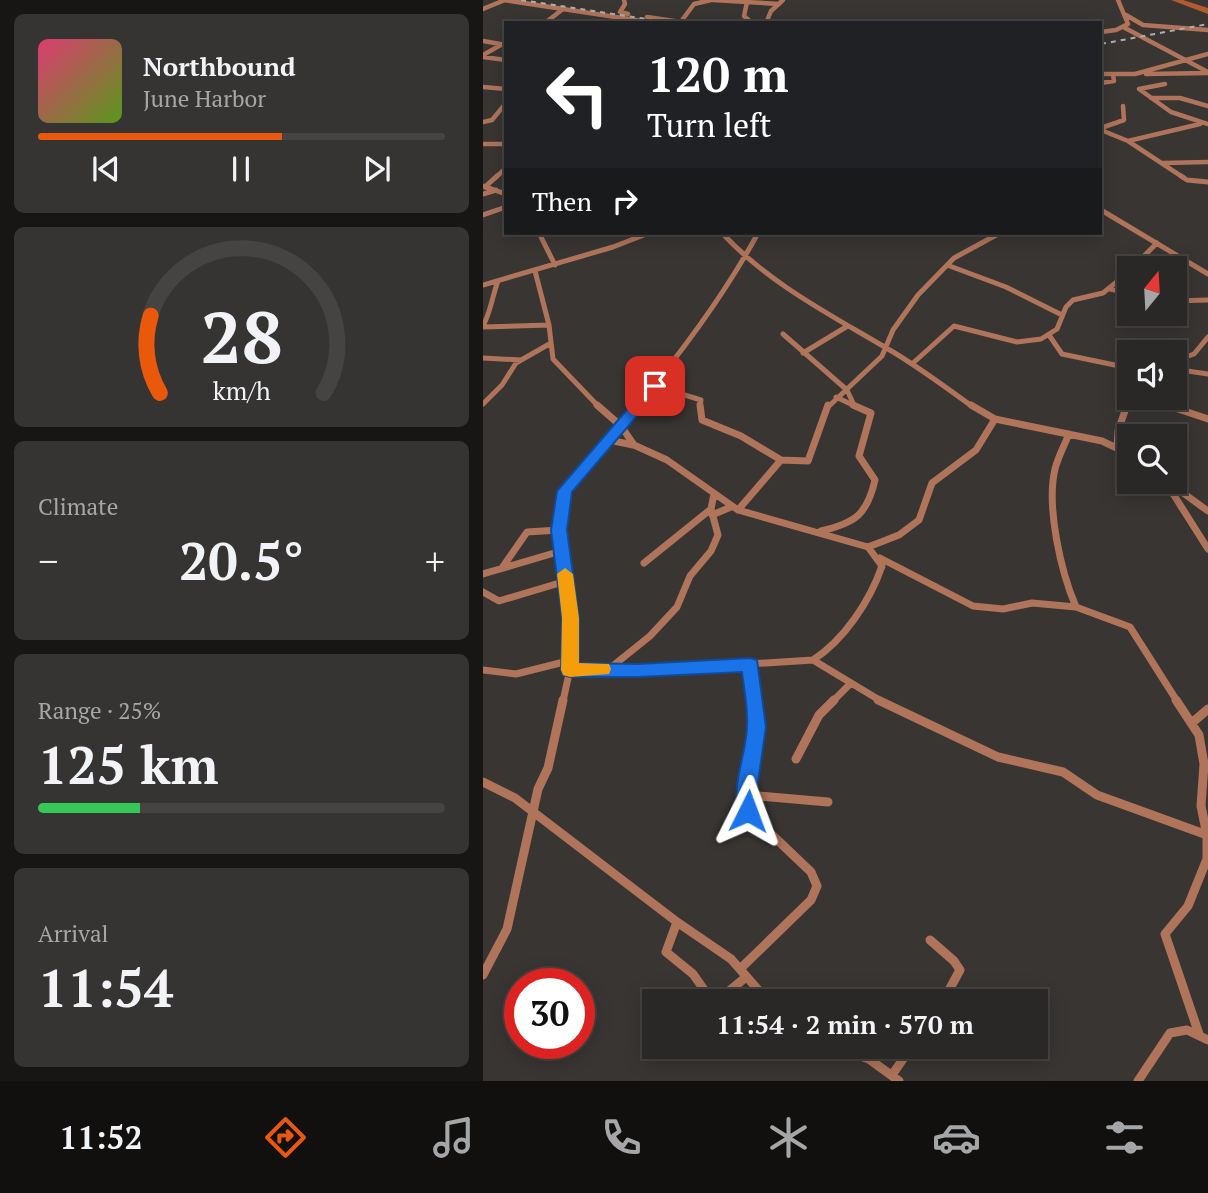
<!DOCTYPE html>
<html lang="en">
<head>
<meta charset="utf-8">
<style>
	:root { --surface:#2a2826; --page:#363432; --text:#f1f3f6; --muted:#a5a6a7; --line:#464443; --accent:#ea580c }
	body { margin:0; font-family:"PT Serif",serif; background:var(--page); color:var(--text); height:100vh; display:flex; flex-direction:column; font-size:26px; white-space:nowrap }
	* { box-sizing:border-box; margin:0 }
	p { font-size:23px; color:var(--muted) }
	.icon { flex:none; width:38px; height:38px; fill:none; stroke:currentColor; stroke-width:2; stroke-linecap:round; stroke-linejoin:round }
	.map { position:relative; flex:1; overflow:hidden }
	.side { display:flex; flex-direction:column; gap:14px; padding:14px; background:#171615; width:483px }
	.side>* { flex:none }
	.top-card { position:absolute; left:21px; top:21px; width:598px; height:214px; border-radius:0px; box-shadow:0 4px 18px #0003,0 0 0 2px var(--line); background:#202124; color:#fff; overflow:hidden }
	.needle { width:46px; rotate:18deg }
	.buttons { position:absolute; left:634px; top:256px; display:grid; gap:14px }
	.buttons a { display:grid; place-items:center; width:70px; height:70px; border-radius:0px; background:var(--surface); box-shadow:0 4px 18px #0003,0 0 0 2px var(--line); font-size:35px }
	.speed { position:absolute; left:21px; top:968px; display:flex; gap:14px; font-size:35px; font-weight:700; text-align:center }
	.speed>* { display:grid; place-content:center; width:91px; height:91px; border-radius:50%; background:var(--surface); box-shadow:0 4px 18px #0003,0 0 0 2px var(--line); line-height:1 }
	.speed .limit { border:10px solid #d22; background:#fff; color:#111 }
	.pin { position:absolute; display:grid; place-items:center; width:60px; height:60px; color:#fff; margin:-30px; border-radius:14px; box-shadow:0 4px 10px #0006 }
	.me { position:absolute; width:77px; margin:-38px; rotate:3deg; stroke-linejoin:round; filter:drop-shadow(0 0 5px #0008) }
	.turn { display:flex; align-items:center; gap:24px; height:147px; padding:0 28px; font-size:32px }
	.turn .icon { width:91px; height:91px; stroke-width:2.5 }
	.turn b { display:block; font-size:49px; line-height:60px }
	.then { display:flex; align-items:center; height:66px; padding:0 28px; background:#0003; gap:14px; font-size:26px }
	.big { font-size:52px; font-weight:700; line-height:1.1 }
	.side .card { flex:1; display:flex; flex-direction:column; justify-content:center; gap:10px; min-width:0; padding:0 24px; border-radius:10px; background:var(--page) }
	.side .dial { align-items:center; gap:0 }
	.dial svg { height:182px; overflow:visible; fill:none; stroke:var(--line); stroke-width:7; stroke-linecap:round; text-anchor:middle }
	.dial text { fill:var(--text); stroke:none }
	.song { display:flex; align-items:center; gap:21px }
	.cover { width:84px; height:84px; border-radius:10px; background:linear-gradient(135deg,hsl(340 70% 55%),hsl(90 70% 35%)) }
	.played { height:7px; border-radius:4px; background:linear-gradient(90deg,var(--accent) 60%,var(--line) 60%) }
	.keys { display:flex; justify-content:space-around; direction:ltr }
	.heat { display:flex; justify-content:space-between; align-items:center; font-size:38px; direction:ltr }
	.charge { height:10px; border-radius:5px; background:linear-gradient(90deg,#34c759 25%,var(--line) 0) }
	.trip { position:absolute; left:159px; top:989px; width:406px; height:70px; border-radius:0px; background:var(--surface); box-shadow:0 4px 18px #0003,0 0 0 2px var(--line); font-weight:700; line-height:70px; text-align:center }
	.dock { display:flex; height:112px; justify-content:space-around; align-items:center; background:#11100f; color:var(--muted) }
	.dock .icon { width:49px; height:49px }
	.dock .on { color:var(--accent) }
	.dock b { font-size:32px; color:var(--text) }
	main { display:flex; flex:1; min-height:0 }
	.map>svg:first-child { display:block }
</style>
</head>
<body>
<main>
<section class="side">
<div class="card">
<div class="song"><i class="cover"></i><div><b>Northbound</b><p>June Harbor</p></div></div>
<div class="played"></div>
<div class="keys"><svg class="icon" aria-label="previous" viewBox="0 0 24 24"><path d="M18 5L8 12l10 7zM5 5v14"/></svg><svg class="icon" aria-label="pause" viewBox="0 0 24 24"><path d="M8 5v14M16 5v14"/></svg><svg class="icon" aria-label="next" viewBox="0 0 24 24"><path d="M6 5l10 7-10 7zM19 5v14"/></svg></div>
</div>
<div class="card dial"><svg viewBox="0 0 100 80">
<path d="M14 69A42 42 0 1 1 86 69"/>
<path d="M14 69A42 42 0 0 1 10 35" stroke="#ea580c"/>
<text x="50" y="56" font-size="32" font-weight="700">28</text>
<text x="50" y="72" font-size="11">km/h</text>
</svg></div>
<div class="card"><p>Climate</p>
<div class="heat"><a>−</a><b class="big">20.5°</b><a>+</a></div>
</div>
<div class="card"><p>Range · 25%</p><b class="big">125 km</b><div class="charge"></div></div>
<div class="card"><p>Arrival</p><b class="big">11:54</b></div>
</section>
<div class="map">
<svg width="725" height="1081" viewBox="0 0 725 1081">
	<rect width="100%" height="100%" fill="#383533"/>
	<g fill="none" stroke-linecap="round" stroke-linejoin="round">
		<path fill="#b35a30" fill-rule="evenodd" d="M688,0h12l25,8v6z"/>
		<path stroke="#af745a" stroke-width="4.5" d="M21,0l151,23
			M141,0l1,4 -5,8 8,2
			M230,0l66,4
			M264,2l-3,14 8,7
			M0,9l22,-9
			M643,15l17,10 65,5
			M164,17l34,5
			M62,23l18,-14
			M197,23l14,-19 17,-4
			M283,23l5,-12 12,-11
			M642,28l83,44
			M618,32l15,-2 12,-6 -10,-24
			M0,41l17,3
			M0,55l23,-13
			M0,57l23,3
			M618,74h34l73,-20
			M663,74l62,-1
			M618,83l13,-2 -1,-6
			M682,84l-26,5 32,23 37,12
			M0,87l23,2
			M668,98h29l28,8
			M0,122l9,-2 14,-17
			M618,128l23,-8 -1,-14
			M618,130l27,11 56,37
			M645,141l72,-17
			M0,144h23
			M680,163l45,-1
			M12,178l11,-10"/>
		<path stroke="#af745a" stroke-width="5" d="M698,176l6,4 21,2
			M0,186l23,8
			M2,187l12,-11
			M0,194l13,-4
			M618,210l107,64
			M0,215l23,-8
			M56,233l16,32
			M239,233c49,53 115,85 176,122 26,16 50,34 75,52
			M464,265l59,22 56,28
			M649,268l25,-25
			M52,271l14,54 4,34 46,48
			M0,285l130,-38 36,-14
			M627,289l19,4
			M691,301l34,-1
			M0,326c8,-15 9,-29 15,-45
			M0,327l66,-2
			M300,334l64,56 6,13
			M566,335l13,19 67,14
			M320,353l43,-26
			M0,358l38,2
			M691,361l20,-7 14,-17
			M429,364l42,-38 63,16 24,-3 16,-10 9,-22 7,-7 30,-7 26,-21
			M691,369l34,5
			M172,386l46,14 -1,7
			M353,397l21,10
			M659,397l29,10
			M0,404l19,-19 14,-22 35,-20
			M153,407c46,-55 88,-111 122,-174
			M345,407l54,-51 11,-26 25,-35 36,-37 46,-25
			M644,407l3,-10"/>
		<path stroke="#af745a" stroke-width="7" d="M217,405l2,15 39,16 40,24
			M488,405l24,14 107,22 27,13
			M683,405l42,14
			M586,434c-5,12 -11,23 -14,35 -9,38 6,103 21,138l54,20 47,74
			M126,440l24,5
			M634,447l1,-16 9,-26
			M682,481l43,68
			M685,482l40,29
			M255,510l43,-50 27,1 20,-56
			M229,515l19,-8
			M338,531c34,-8 46,-16 54,-51l-16,-24 12,-43 -18,-8
			M385,547l31,-12 20,-15 13,-37 44,-33 19,-31
			M397,558l93,48 30,3 29,-6 44,4
			M161,563l67,-54
			M19,568l25,-36 32,-2
			M0,574l78,-23
			M0,592l16,9 67,-20
			M330,660l68,41
			M267,664l4,37
			M126,669l41,-33 27,-29 13,-31 21,-25 7,-16 -7,-26 3,-15
			M0,670l33,4 56,-14
			M87,670l68,1 175,-11c31,-20 57,-59 69,-94l-14,-19 -130,-37 -71,-50 -33,-15 -13,-19 -24,-21
			M80,701l9,-41 -1,-42 -12,-88 6,-39 73,-86
			M350,701l18,-18"/>
		<path stroke="#af745a" stroke-width="9" d="M395,700l120,57 65,15 34,23 110,40
			M693,700l23,35 5,29 -3,42 6,29v24l-19,47 -23,28 34,100
			M710,722l15,-13
			M313,759l23,-44 15,-15
			M0,782l32,16 162,124 54,37 37,42
			M264,795l81,7
			M194,922l-11,30 27,22 19,27
			M447,940l24,21 6,9 -17,31
			M257,969l71,-69 6,-14 -6,-14 -63,-60c0,-38 10,-74 6,-112
			M0,975l24,-46 31,-140 10,-21 15,-68
			M244,993l35,1
			M234,1001l29,-24
			M233,1046l2,4
			M349,1046l37,13 30,22
			M409,1075l20,-29
			M655,1081l32,-48 17,-3 21,10"/>
		<path stroke="#b1afad" stroke-width="2" stroke-dasharray="5 5" stroke-linecap="butt" d="M38,0l152,23
			M618,44l107,-20"/>
	</g>
	<path fill="#1a73e8" stroke="#114b97" stroke-width="2" d="M172,382l5,1v6l-88,103 -5,38 12,88v45l59,1 112,-6 7,2 9,67 -9,62 1,22 -3,6 -7,3 -7,-3c-13,-26 6,-63 6,-91 1,-18 -3,-37 -5,-54l-104,5h-68l-7,-2 -2,-5 1,-52 -11,-88 6,-39 93,-108z"/>
	<path fill="#f59e0b" d="M82,568l8,6 6,44v45l30,1 2,5 -2,5 -39,3 -7,-2 -2,-5 1,-52 -5,-44z"/>
</svg>
<div class="buttons">
<a><svg class="needle" viewBox="-14 -14 28 28"><path d="M0-13l5 13h-10z" fill="#e53935"/><path d="M0 13l5-13h-10z" fill="#a5a6a7"/></svg></a>
<a><svg class="icon" aria-label="sound" viewBox="0 0 24 24"><path d="M4 9h4l5-4v14l-5-4H4zM17 9q2 3 0 6"/></svg></a>
<a><svg class="icon" aria-label="search" viewBox="0 0 24 24"><circle cx="10" cy="10" r="6"/><path d="M15 15l6 6"/></svg></a>
</div>
<div class="speed"><div class="limit">30</div></div>
<div class="pin" style="left:172px;top:386px;background:#d93025"><svg class="icon" aria-label="arrive" viewBox="0 0 24 24"><path d="M6 21V4h12l-3 4 3 4H6"/></svg></div>
<svg class="me" style="left:265px;top:811px" viewBox="-20 -20 40 40"><path d="M0-17L14 15 0 8-14 15z" fill="#1a73e8" stroke="#fff" stroke-width="4"/></svg>
<div class="trip">11:54 · 2 min · 570 m</div>
<div class="top-card">
<div class="turn"><svg class="icon" aria-label="left" viewBox="0 0 24 24"><path d="M17 20v-9H6M10 6l-5 5 5 5"/></svg><div><b>120 m</b>Turn left</div></div>
<div class="then">Then<svg class="icon" aria-label="right" viewBox="0 0 24 24"><path d="M7 20v-9h11M14 6l5 5-5 5"/></svg></div>
</div>
</div>
</main>
<nav class="dock">
<b>11:52</b>
<svg class="icon on" aria-label="directions" viewBox="0 0 24 24"><path d="M12 3l9 9-9 9-9-9zM9 14v-3h6M13 9l2 2-2 2"/></svg>
<svg class="icon" aria-label="music" viewBox="0 0 24 24"><path d="M9 18V5l10-2v13"/><circle cx="6" cy="18" r="3"/><circle cx="16" cy="16" r="3"/></svg>
<svg class="icon" aria-label="phone" viewBox="0 0 24 24"><path d="M5 4h4l2 5-3 2q2 4 5 5l2-3 5 2v4C11 20 4 13 5 4z"/></svg>
<svg class="icon" aria-label="climate" viewBox="0 0 24 24"><path d="M12 3v18M4 7l16 10M4 17L20 7"/></svg>
<svg class="icon" aria-label="car" viewBox="0 0 24 24"><path d="M5 17H2v-5l4-1 3-4h7l3 4 3 1v5h-3M9 17h6M6 11h13"/><circle cx="7" cy="17" r="2"/><circle cx="17" cy="17" r="2"/></svg>
<svg class="icon" aria-label="filters" viewBox="0 0 24 24"><path d="M4 7h16M4 17h16"/><circle cx="9" cy="7" r="2"/><circle cx="15" cy="17" r="2"/></svg>
</nav>
</body>
</html>
